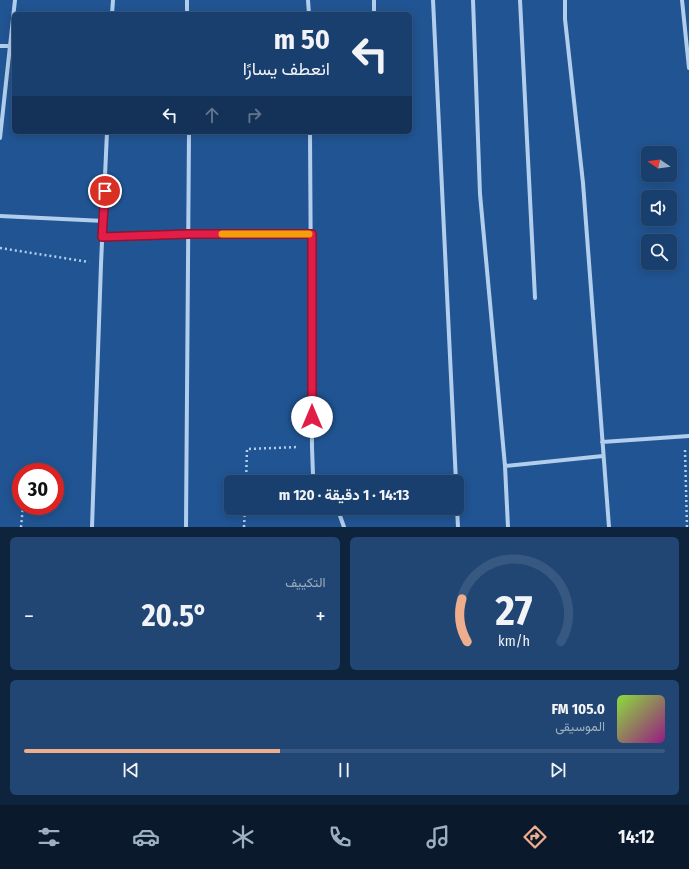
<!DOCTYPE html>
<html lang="ar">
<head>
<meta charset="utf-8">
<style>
	:root { --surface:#193f6e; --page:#224673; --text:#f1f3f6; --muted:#9fafc2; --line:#375881; --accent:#eead8d }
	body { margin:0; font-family:"Fira Sans Condensed",Vazirmatn,sans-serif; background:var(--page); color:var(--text); direction:rtl; height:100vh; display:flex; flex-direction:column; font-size:15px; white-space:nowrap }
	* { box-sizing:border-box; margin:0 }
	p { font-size:13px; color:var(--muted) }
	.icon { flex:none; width:22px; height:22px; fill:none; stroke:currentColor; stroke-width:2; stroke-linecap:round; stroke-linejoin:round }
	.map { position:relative; height:527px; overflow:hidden; direction:ltr }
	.side { display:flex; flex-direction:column; gap:10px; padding:10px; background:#0e233c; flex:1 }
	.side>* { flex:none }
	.top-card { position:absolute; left:12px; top:12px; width:400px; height:122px; border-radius:6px; box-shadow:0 2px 10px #0003,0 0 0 1px var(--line); direction:rtl; background:#193f6e; color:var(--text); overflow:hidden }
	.needle { width:26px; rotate:283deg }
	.buttons { position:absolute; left:641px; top:146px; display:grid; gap:8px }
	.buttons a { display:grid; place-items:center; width:36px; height:36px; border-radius:6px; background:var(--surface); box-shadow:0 2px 10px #0003,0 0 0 1px var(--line); font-size:20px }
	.speed { position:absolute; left:12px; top:463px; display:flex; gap:8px; font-size:20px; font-weight:700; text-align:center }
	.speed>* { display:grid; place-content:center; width:52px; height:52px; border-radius:50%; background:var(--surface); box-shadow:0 2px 10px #0003,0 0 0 1px var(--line); line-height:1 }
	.speed .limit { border:6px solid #d22; background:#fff; color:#111 }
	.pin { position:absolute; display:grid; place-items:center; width:34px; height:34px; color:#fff; margin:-17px; border:2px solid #fff; border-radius:50%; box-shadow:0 1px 4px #0007 }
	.me { position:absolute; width:44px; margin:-22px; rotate:0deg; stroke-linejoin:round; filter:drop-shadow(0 0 3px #0008) }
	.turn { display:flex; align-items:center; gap:14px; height:84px; padding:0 16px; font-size:18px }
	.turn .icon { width:52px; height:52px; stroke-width:2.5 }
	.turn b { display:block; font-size:28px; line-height:34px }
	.lanes { display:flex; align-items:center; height:38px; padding:0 16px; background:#0003; justify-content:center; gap:20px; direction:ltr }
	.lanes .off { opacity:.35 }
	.big { font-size:30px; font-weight:700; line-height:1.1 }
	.side .card { flex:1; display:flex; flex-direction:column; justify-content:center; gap:6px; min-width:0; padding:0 14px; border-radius:6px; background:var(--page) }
	.side .dial { align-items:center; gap:0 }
	.dial svg { height:104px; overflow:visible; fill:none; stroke:var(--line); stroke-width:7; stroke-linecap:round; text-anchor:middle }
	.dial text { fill:var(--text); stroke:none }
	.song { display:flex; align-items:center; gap:12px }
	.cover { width:48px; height:48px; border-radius:6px; background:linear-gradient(135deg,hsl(90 70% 55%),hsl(310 70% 35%)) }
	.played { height:4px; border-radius:2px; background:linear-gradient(90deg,var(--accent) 40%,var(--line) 40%) }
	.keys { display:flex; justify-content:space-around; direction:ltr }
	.heat { display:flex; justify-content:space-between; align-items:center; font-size:22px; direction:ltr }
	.side .tiles { flex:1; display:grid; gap:10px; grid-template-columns:1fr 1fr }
	.card:last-child { grid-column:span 2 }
	.trip { position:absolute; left:224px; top:475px; width:240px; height:40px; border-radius:6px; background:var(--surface); box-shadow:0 2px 10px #0003,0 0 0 1px var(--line); font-weight:700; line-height:40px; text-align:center; direction:rtl }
	.dock { display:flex; height:64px; justify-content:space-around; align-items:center; background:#0a192c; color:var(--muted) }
	.dock .icon { width:28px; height:28px }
	.dock .current { color:var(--accent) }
	.dock b { font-size:18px; color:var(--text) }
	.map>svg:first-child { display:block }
</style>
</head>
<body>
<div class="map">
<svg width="689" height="527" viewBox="0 0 689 527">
	<rect width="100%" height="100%" fill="#215492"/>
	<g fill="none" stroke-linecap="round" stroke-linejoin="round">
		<path stroke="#b2ceed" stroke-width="2.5" stroke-dasharray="2 3" stroke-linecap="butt" d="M0,248l89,14
			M685,450l2,77
			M246,482l1,-33 52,-2
			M21,527l2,-21
			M244,527l1,-19"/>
		<path stroke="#b2ceed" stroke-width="4" d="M187,0v14
			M308,0l1,14
			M374,0v14
			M433,0l23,482
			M473,0l7,194 25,272 3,61
			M520,0l15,298
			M565,0v19l18,164 26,344
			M682,0l7,68
			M112,14l1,-14
			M0,46h11
			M310,132l2,315 1,28 4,7
			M0,138l15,-138
			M0,216l104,5
			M102,237l87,-3h123
			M602,442l87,-6
			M505,466l98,-10
			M335,508l4,5 5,14
			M457,508l1,19
			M92,527l9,-263 6,-132
			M186,527l3,-395"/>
	</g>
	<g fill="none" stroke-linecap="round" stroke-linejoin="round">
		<g stroke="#92132f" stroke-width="10">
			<path id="route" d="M105,191l-3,46 87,-3h123v183"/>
		</g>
		<use href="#route" stroke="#e11d48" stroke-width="7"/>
		<path stroke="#f59e0b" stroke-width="7" d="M222,234h87"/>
	</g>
</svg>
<div class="buttons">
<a><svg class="needle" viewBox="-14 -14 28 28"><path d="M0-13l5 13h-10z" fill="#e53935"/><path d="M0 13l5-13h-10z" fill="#9fafc2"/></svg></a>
<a><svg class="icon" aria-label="sound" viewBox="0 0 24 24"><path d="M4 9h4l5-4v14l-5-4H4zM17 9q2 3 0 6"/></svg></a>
<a><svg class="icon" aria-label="search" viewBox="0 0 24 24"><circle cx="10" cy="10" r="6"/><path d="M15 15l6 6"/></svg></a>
</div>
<div class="speed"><div class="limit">30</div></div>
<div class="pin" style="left:105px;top:191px;background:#d93025"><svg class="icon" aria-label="arrive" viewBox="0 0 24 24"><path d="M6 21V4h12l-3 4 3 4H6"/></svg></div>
<svg class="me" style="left:312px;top:417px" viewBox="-20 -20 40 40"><circle r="19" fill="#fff"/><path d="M0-13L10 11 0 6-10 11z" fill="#e11d48"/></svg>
<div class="trip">14:13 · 1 دقيقة · 120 m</div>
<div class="top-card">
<div class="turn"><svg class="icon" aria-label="left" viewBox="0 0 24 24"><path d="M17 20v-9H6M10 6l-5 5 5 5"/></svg><div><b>50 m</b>انعطف يسارًا</div></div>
<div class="lanes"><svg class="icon" aria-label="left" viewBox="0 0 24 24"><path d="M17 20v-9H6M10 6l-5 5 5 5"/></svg><svg class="icon off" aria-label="ahead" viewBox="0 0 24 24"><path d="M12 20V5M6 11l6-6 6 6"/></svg><svg class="icon off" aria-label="right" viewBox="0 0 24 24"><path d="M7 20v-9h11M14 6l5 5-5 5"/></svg></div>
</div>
</div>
<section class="side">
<div class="tiles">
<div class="card dial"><svg viewBox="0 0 100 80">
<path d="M14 69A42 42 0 1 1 86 69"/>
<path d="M14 69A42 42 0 0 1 10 36" stroke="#eead8d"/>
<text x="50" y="56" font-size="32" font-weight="700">27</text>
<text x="50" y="72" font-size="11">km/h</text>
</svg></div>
<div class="card"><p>التكييف</p>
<div class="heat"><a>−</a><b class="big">20.5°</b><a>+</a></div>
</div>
<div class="card">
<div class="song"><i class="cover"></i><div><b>105.0 FM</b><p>الموسيقى</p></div></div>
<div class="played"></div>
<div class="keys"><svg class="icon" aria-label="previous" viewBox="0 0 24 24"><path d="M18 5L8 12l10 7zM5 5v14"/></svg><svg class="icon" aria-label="pause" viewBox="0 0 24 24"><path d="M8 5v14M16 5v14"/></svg><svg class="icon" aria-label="next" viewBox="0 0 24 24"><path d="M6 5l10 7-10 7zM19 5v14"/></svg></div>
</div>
</div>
</section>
<nav class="dock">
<b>14:12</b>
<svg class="icon current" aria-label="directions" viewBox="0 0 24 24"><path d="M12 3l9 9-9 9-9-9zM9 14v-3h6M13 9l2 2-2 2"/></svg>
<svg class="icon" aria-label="music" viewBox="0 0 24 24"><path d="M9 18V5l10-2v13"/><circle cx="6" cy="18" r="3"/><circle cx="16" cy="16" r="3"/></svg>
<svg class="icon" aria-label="phone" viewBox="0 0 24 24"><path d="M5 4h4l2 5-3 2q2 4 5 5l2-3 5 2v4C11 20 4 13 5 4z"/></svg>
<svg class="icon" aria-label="climate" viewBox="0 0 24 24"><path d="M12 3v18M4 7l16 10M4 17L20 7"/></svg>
<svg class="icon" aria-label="car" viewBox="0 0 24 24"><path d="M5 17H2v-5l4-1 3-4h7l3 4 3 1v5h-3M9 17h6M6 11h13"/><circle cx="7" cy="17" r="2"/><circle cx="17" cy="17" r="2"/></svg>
<svg class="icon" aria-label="filters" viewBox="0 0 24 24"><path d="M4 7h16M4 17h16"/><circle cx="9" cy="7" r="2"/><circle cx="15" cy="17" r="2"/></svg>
</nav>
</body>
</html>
